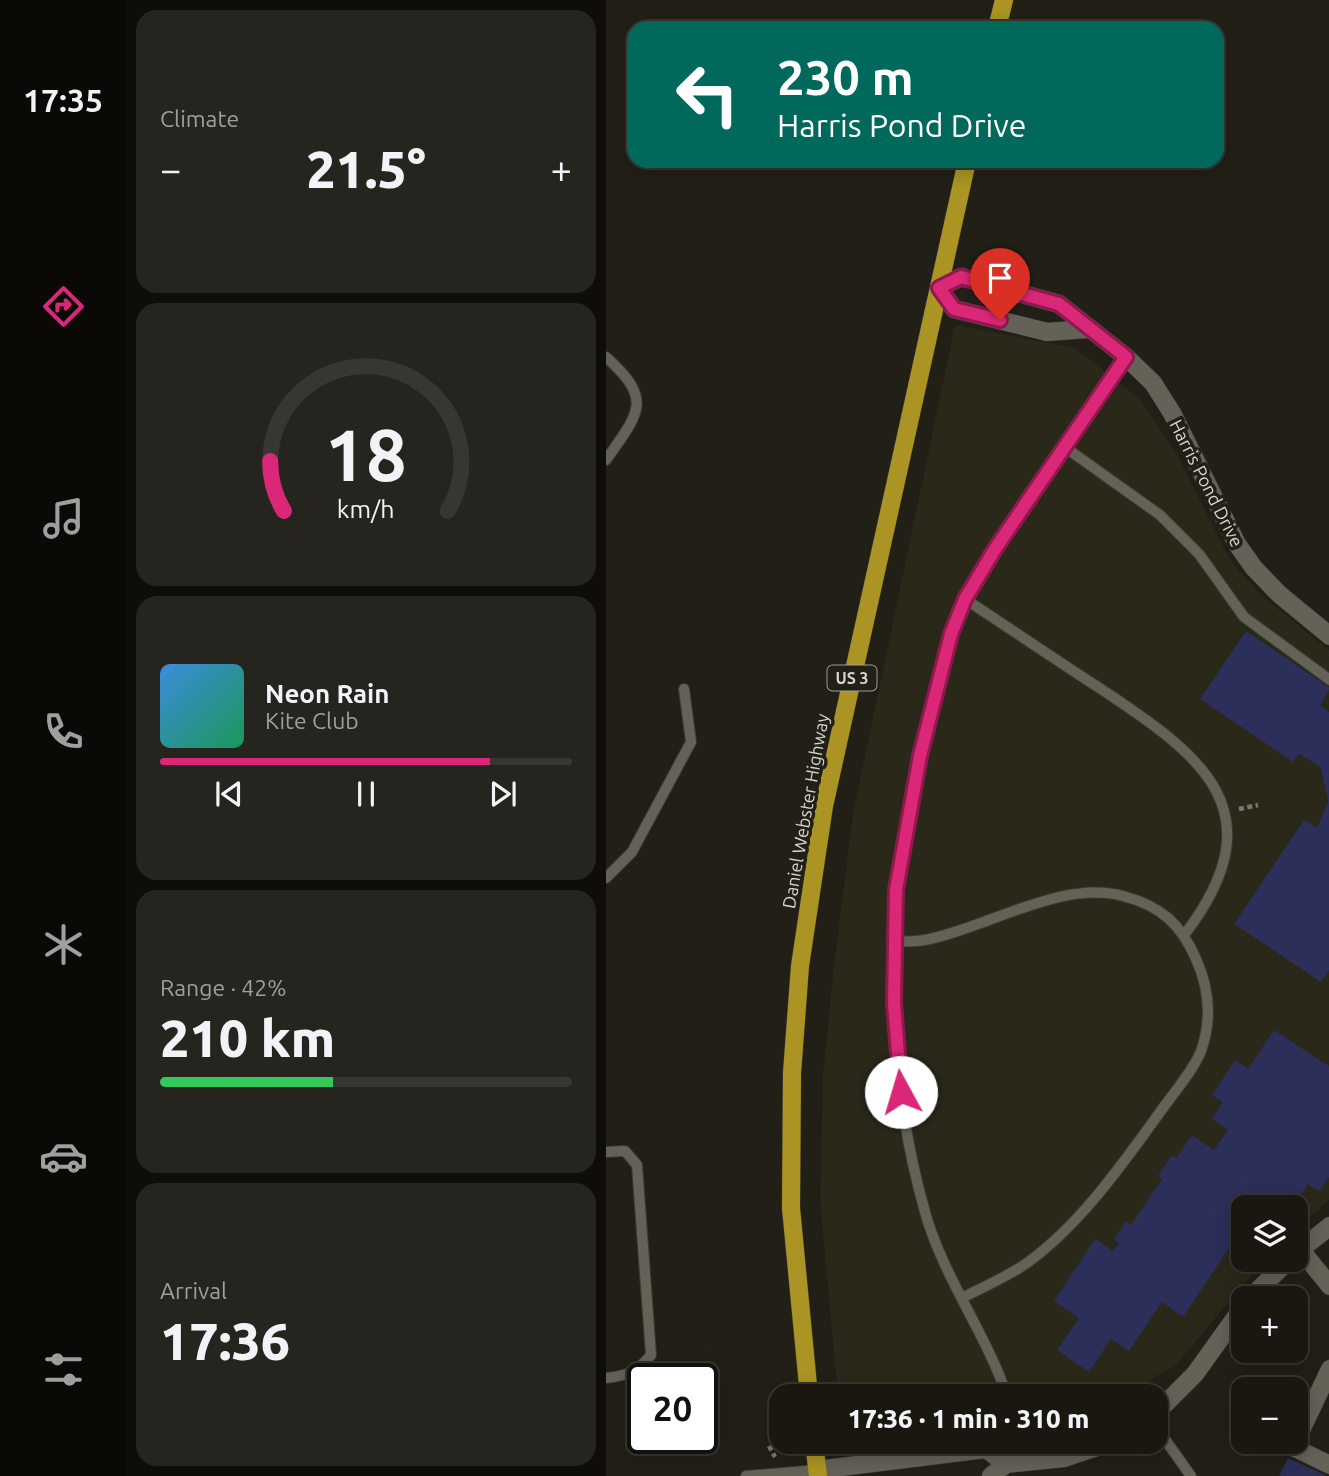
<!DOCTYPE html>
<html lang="en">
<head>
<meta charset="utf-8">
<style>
	:root { --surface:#191710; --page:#26241e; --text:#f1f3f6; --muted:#9f9f9f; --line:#373630; --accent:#db2777 }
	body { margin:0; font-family:Ubuntu,sans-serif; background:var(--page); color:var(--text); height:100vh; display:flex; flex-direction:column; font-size:26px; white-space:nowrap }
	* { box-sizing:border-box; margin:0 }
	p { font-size:23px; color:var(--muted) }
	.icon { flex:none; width:38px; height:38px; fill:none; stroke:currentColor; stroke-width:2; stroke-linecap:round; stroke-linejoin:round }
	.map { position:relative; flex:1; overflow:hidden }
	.sheet { display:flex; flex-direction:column; gap:10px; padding:10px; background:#0e0d09; width:480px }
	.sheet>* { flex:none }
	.guide { position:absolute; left:21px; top:21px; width:597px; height:147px; border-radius:21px; box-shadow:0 4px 18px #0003,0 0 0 2px var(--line); background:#00695c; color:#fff; overflow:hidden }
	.fabs { position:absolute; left:625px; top:1195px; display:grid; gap:14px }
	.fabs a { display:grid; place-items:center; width:77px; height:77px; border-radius:14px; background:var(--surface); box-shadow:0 4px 18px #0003,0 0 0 2px var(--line); font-size:35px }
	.speed { position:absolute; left:21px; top:1363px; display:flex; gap:14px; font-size:35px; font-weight:700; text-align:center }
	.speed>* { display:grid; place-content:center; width:91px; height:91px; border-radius:50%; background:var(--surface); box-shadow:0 4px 18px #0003,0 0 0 2px var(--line); line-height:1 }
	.speed .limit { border:4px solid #111; border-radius:10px; background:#fff; color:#111 }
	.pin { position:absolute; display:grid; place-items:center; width:60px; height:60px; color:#fff; margin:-72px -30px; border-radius:50% 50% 50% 0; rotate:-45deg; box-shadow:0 0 7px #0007 }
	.pin .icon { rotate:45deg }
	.me { position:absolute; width:77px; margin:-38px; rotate:354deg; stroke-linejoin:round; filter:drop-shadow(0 0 5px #0008) }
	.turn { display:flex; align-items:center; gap:24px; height:147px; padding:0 35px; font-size:32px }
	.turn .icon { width:91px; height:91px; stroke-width:2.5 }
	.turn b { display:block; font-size:49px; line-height:60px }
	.big { font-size:52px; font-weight:800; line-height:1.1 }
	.sheet .widget { flex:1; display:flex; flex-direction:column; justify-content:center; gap:10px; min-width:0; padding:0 24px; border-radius:21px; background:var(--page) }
	.sheet .dial { align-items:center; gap:0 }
	.dial svg { height:182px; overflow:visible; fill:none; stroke:var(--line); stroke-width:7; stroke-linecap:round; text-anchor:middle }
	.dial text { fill:var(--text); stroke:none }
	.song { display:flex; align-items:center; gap:21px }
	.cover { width:84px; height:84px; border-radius:10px; background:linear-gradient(135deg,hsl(210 70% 55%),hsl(150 70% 35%)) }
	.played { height:7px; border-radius:4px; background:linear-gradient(90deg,var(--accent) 80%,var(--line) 80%) }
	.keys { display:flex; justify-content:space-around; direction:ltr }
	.heat { display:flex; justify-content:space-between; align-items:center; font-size:38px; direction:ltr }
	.charge { height:10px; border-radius:5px; background:linear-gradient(90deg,#34c759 42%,var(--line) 0) }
	.trip { position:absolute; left:163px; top:1384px; width:399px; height:70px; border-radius:21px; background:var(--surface); box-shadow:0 4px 18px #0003,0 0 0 2px var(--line); font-weight:800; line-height:70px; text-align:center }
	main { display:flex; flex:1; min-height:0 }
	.dock { display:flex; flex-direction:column; width:126px; justify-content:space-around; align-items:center; background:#0a0906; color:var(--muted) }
	.dock .icon { width:49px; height:49px }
	.dock .active { color:var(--accent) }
	.dock b { font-size:32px; color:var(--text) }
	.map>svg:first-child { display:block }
</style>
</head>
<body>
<main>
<nav class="dock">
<b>17:35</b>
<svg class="icon active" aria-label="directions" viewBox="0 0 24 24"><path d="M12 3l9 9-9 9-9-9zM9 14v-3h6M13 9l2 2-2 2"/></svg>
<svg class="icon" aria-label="music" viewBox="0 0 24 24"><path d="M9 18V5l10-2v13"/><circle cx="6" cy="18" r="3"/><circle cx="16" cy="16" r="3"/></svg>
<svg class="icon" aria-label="phone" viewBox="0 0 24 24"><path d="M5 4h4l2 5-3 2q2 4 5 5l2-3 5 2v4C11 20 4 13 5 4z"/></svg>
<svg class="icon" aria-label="climate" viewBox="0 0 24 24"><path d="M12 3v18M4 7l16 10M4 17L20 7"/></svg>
<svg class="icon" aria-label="car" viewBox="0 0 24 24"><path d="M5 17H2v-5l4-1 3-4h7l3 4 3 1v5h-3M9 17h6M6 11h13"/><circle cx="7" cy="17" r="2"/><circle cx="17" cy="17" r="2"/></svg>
<svg class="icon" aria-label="filters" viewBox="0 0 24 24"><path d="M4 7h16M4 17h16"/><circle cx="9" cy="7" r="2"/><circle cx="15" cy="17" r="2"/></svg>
</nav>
<section class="sheet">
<div class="widget"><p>Climate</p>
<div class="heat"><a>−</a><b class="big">21.5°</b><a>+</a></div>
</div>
<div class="widget dial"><svg viewBox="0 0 100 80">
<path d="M14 69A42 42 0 1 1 86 69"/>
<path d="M14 69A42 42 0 0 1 8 47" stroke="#db2777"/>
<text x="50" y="56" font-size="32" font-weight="700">18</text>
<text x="50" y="72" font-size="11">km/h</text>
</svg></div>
<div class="widget">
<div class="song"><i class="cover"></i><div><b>Neon Rain</b><p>Kite Club</p></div></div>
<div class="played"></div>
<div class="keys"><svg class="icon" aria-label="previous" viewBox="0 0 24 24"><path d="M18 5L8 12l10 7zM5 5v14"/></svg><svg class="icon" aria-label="pause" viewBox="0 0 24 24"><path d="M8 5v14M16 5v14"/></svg><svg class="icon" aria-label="next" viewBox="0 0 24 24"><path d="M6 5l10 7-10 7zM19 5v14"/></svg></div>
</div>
<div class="widget"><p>Range · 42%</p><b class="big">210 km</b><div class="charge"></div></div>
<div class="widget"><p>Arrival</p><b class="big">17:36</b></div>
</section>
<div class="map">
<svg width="724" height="1476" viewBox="0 0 724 1476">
	<rect width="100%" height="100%" fill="#211f16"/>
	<path fill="#2a2819" d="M349,325l120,23 64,50 37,54 54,108 31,35 68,55v550l-33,29v-21h-53v52h21l-87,104 -53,32h-286l-18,-197 3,-124 10,-101 20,-160z"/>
	<path fill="#2b2f59" d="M640,631l84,57 -10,18 10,7v256l-9,13 -87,-58 70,-104 13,8 11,-27 -7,-33 -22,-15 -6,9 -93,-63z
		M668,1030l56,37v109l-11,15 -11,-7 -16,24h-19l-12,-8 -5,8h-13v19l-60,90 -21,-15 -33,49 -18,-12 -22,33 -32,-22 22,-32 -25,-17 41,-62 18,12 6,-8 -5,-4 12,-18 5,4 31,-46 -4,-3 14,-21 4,3 16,-23 22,15 14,-20 -16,-11 11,-17 -11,-7 23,-35 13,9z
		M677,1378l24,12 -11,24v-24h-19z
		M682,1458l39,18h-48z"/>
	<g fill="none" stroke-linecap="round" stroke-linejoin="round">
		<g stroke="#3b3a34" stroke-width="12">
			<path id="lane" d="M0,357c48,43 33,56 0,103
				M460,448l94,67 39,39 45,63 86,63
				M359,599c44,29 88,59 133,88 103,68 181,123 87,247
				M0,878l26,-26 59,-110 -7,-53
				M287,942c10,-1 21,0 32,-2 60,-11 136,-61 198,-44 38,10 58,28 73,63 13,29 16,61 5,92 -8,20 -26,40 -38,57 -40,55 -81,115 -136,155 -20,14 -44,24 -65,35
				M0,1152l19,-1 12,14 14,190c-13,16 -24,21 -45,23
				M401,1396c-21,-63 -64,-119 -82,-184 -46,-163 -37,-319 1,-483 10,-43 19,-88 38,-129 20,-42 51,-80 77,-117 30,-41 57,-84 85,-126
				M550,1427l35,49
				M400,1464l2,-22
				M140,1476l71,-6"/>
		</g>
		<g stroke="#3b3a34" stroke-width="19">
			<path id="street" d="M481,329l-40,3 -93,-23 -15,-21 22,-11 98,27 67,53 27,26 19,30 65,131 17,24 25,26 51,42
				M694,1249l30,37
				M690,1253l34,-27
				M644,1298l39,-38
				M550,1413l39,-39 48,-67
				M690,1441l34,-72
				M689,1442l-2,5 37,18
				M211,1470l169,-21 20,15
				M385,1476l15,-12 58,-6 48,-16"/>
		</g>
		<g stroke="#3b3a34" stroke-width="19">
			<path id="primary" d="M391,28l7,-28
				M203,1396l-18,-188 1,-135 8,-107 24,-160 143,-645
				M208,1442l4,34"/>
		</g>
		<path stroke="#7a7871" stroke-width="4.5" stroke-dasharray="5 3.5" stroke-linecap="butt" d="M633,809l19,-4
			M163,1446l6,11"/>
		<use href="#lane" stroke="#646157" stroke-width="10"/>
		<use href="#street" stroke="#646157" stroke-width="18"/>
		<use href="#primary" stroke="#ab9423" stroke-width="18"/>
	</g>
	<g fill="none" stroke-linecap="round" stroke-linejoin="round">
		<g stroke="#8e194d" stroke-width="18">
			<path id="route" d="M295,1092l-7,-89 2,-113 24,-134 31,-122 14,-35 30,-50 131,-192 -67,-53 -98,-27 -22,11 15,21 46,11"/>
		</g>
		<use href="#route" stroke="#db2777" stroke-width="12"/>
	</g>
	<g text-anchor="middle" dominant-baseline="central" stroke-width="7" stroke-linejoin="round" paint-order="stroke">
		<rect fill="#211f16" stroke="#9f9e97" stroke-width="2" x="221.5" y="665.5" width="49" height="25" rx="5"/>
		<g font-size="16" font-weight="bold" fill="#d5d4ce">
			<text x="246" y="678">US 3</text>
		</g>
		<g font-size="18" fill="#d5d4ce" stroke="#211f16">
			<text transform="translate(601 483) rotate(63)">Harris Pond Drive</text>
			<text transform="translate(199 811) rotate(-80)">Daniel Webster Highway</text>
		</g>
	</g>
</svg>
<div class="fabs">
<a><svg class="icon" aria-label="layers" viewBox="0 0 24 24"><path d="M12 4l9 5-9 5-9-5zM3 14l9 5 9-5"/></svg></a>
<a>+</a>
<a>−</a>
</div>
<div class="speed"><div class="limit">20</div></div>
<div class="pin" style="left:394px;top:320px;background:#d93025"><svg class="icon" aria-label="arrive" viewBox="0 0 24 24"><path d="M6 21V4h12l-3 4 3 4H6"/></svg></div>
<svg class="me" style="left:295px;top:1092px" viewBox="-20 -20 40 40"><circle r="19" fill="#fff"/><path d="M0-13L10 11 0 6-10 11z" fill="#db2777"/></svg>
<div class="trip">17:36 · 1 min · 310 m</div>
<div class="guide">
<div class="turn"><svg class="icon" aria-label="left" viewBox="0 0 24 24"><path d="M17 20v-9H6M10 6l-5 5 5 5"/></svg><div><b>230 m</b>Harris Pond Drive</div></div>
</div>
</div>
</main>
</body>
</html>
